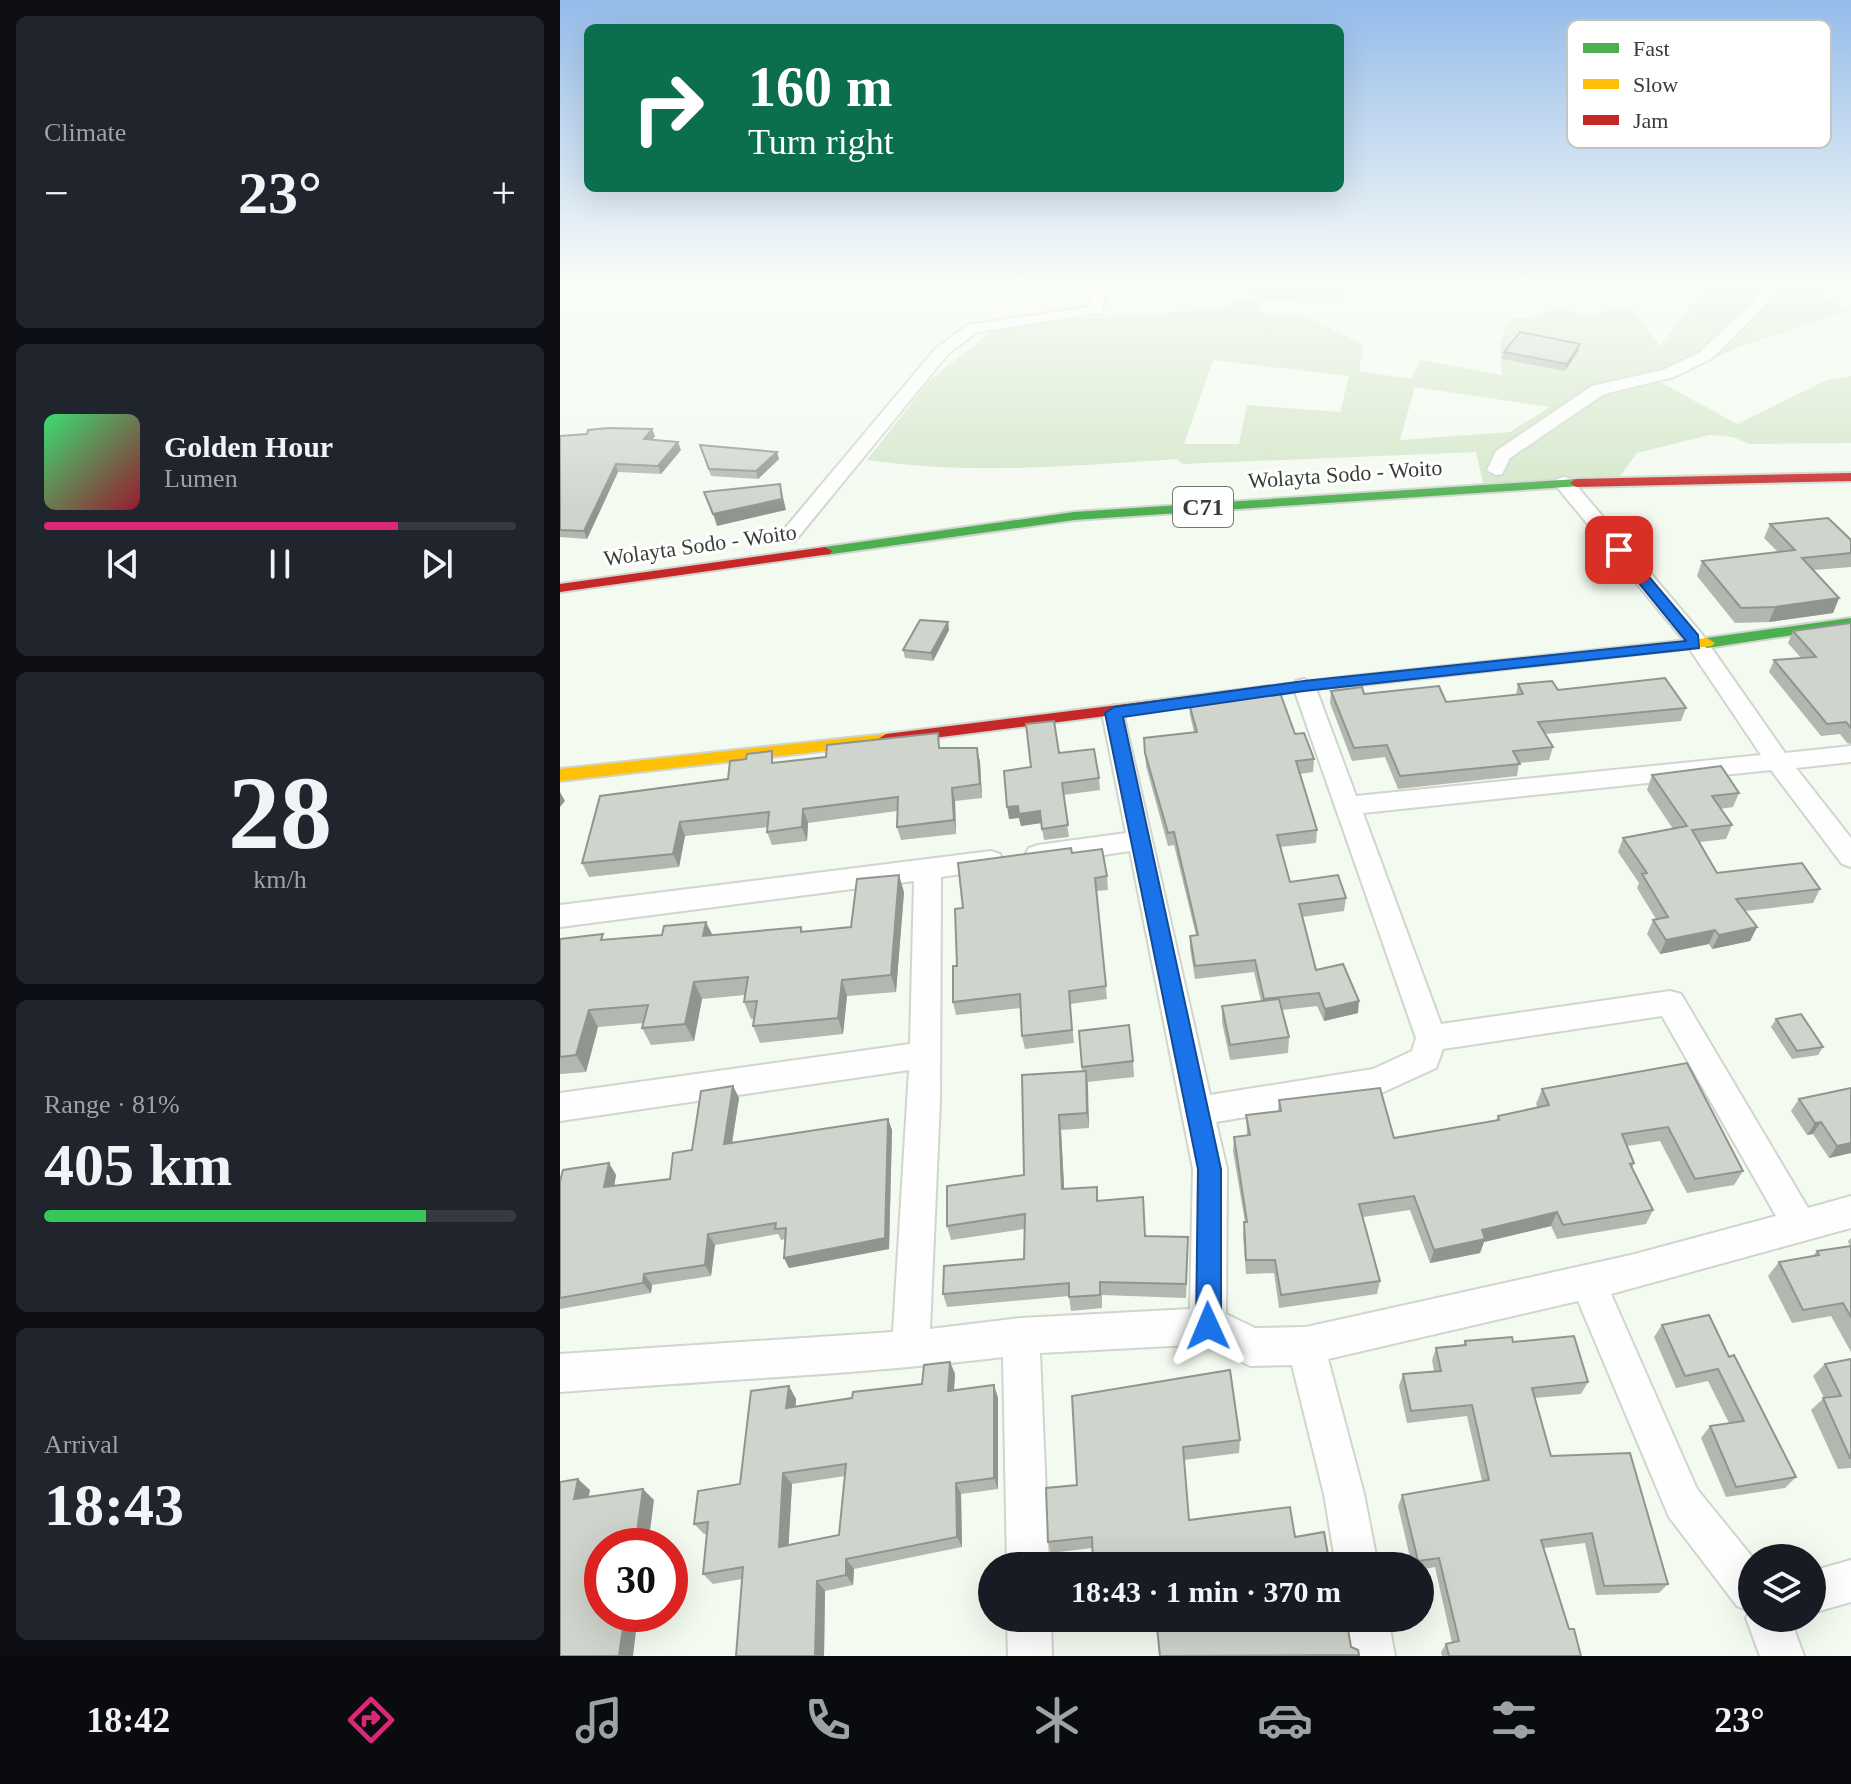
<!DOCTYPE html>
<html lang="en">
<head>
<meta charset="utf-8">
<style>
	:root { --surface:#171b24; --page:#20242c; --text:#f1f3f6; --muted:#9ea1a6; --line:#363941; --accent:#db2777 }
	body { margin:0; font-family:Georgia,serif; background:var(--page); color:var(--text); height:100vh; display:flex; flex-direction:column; font-size:30px; white-space:nowrap }
	* { box-sizing:border-box; margin:0 }
	p { font-size:26px; color:var(--muted) }
	.icon { flex:none; width:44px; height:44px; fill:none; stroke:currentColor; stroke-width:2; stroke-linecap:round; stroke-linejoin:round }
	.map { position:relative; flex:1; overflow:hidden }
	.panel { display:flex; flex-direction:column; gap:16px; padding:16px; background:#0d0f14; width:560px }
	.panel>* { flex:none }
	.guide { position:absolute; left:24px; top:24px; width:760px; height:168px; border-radius:12px; box-shadow:0 8px 32px #0002; background:#0b6e4f; color:#fff; overflow:hidden }
	.buttons { position:absolute; left:1178px; top:1544px; display:grid; gap:16px }
	.buttons a { display:grid; place-items:center; width:88px; height:88px; border-radius:50%; background:var(--surface); box-shadow:0 8px 32px #0002; font-size:40px }
	.speed { position:absolute; left:24px; top:1528px; display:flex; gap:16px; font-size:40px; font-weight:700; text-align:center }
	.speed>* { display:grid; place-content:center; width:104px; height:104px; border-radius:50%; background:var(--surface); box-shadow:0 8px 32px #0002; line-height:1 }
	.speed .limit { border:12px solid #d22; background:#fff; color:#111 }
	.pin { position:absolute; display:grid; place-items:center; width:68px; height:68px; color:#fff; margin:-34px; border-radius:16px; box-shadow:0 4px 12px #0006 }
	.me { position:absolute; width:88px; margin:-44px; rotate:359deg; stroke-linejoin:round; filter:drop-shadow(0 0 6px #0008) }
	.turn { display:flex; align-items:center; gap:28px; height:168px; padding:0 32px; font-size:36px }
	.turn .icon { width:104px; height:104px; stroke-width:2.5 }
	.turn b { display:block; font-size:56px; line-height:68px }
	.big { font-size:60px; font-weight:600; line-height:1.1 }
	.panel .tile { flex:1; display:flex; flex-direction:column; justify-content:center; gap:12px; min-width:0; padding:0 28px; border-radius:12px; background:var(--page) }
	.panel .dial { align-items:center; gap:0 }
	.dial b { font-size:104px; line-height:1 }
	.song { display:flex; align-items:center; gap:24px }
	.cover { width:96px; height:96px; border-radius:12px; background:linear-gradient(135deg,hsl(140 70% 55%),hsl(350 70% 35%)) }
	.played { height:8px; border-radius:4px; background:linear-gradient(90deg,var(--accent) 75%,var(--line) 75%) }
	.keys { display:flex; justify-content:space-around; direction:ltr }
	.heat { display:flex; justify-content:space-between; align-items:center; font-size:44px; direction:ltr }
	.charge { height:12px; border-radius:6px; background:linear-gradient(90deg,#34c759 81%,var(--line) 0) }
	.trip { position:absolute; left:418px; top:1552px; width:456px; height:80px; border-radius:40px; background:var(--surface); box-shadow:0 8px 32px #0002; font-weight:600; line-height:80px; text-align:center }
	.menu { display:flex; height:128px; justify-content:space-around; align-items:center; background:#090b0e; color:var(--muted) }
	.menu .icon { width:56px; height:56px }
	.menu .on { color:var(--accent) }
	.menu b { font-size:36px; color:var(--text) }
	main { display:flex; flex:1; min-height:0 }
	.map>svg:first-child { display:block }
</style>
</head>
<body>
<main>
<section class="panel">
<div class="tile"><p>Climate</p>
<div class="heat"><a>−</a><b class="big">23°</b><a>+</a></div>
</div>
<div class="tile">
<div class="song"><i class="cover"></i><div><b>Golden Hour</b><p>Lumen</p></div></div>
<div class="played"></div>
<div class="keys"><svg class="icon" aria-label="previous" viewBox="0 0 24 24"><path d="M18 5L8 12l10 7zM5 5v14"/></svg><svg class="icon" aria-label="pause" viewBox="0 0 24 24"><path d="M8 5v14M16 5v14"/></svg><svg class="icon" aria-label="next" viewBox="0 0 24 24"><path d="M6 5l10 7-10 7zM19 5v14"/></svg></div>
</div>
<div class="tile dial"><b>28</b><p>km/h</p></div>
<div class="tile"><p>Range · 81%</p><b class="big">405 km</b><div class="charge"></div></div>
<div class="tile"><p>Arrival</p><b class="big">18:43</b></div>
</section>
<div class="map">
<svg width="1291" height="1656" viewBox="0 0 1291 1656">
	<rect width="100%" height="100%" fill="#f3faf0"/>
	<path fill="#d3e6c8" fill-rule="evenodd" d="M662,280h54l-2,5 67,-1 5,14 -91,2 7,13 40,2 62,30 -5,26 52,8 10,-19 81,15 -2,-33 11,-24 24,-1 19,-8 34,5 43,-6 29,38 33,-43 30,-23h128v10l-7,-4 -28,6 35,18 -112,37 -79,35 77,42 90,-44 24,-4v67l-102,1 -16,-7 -24,-2 -72,18 -18,24 -136,6 -7,-31 -294,12 -5,-5c-104,7 -206,16 -310,1l63,-80 70,-55 226,-17 7,-9h22l-5,-14 -28,1zM653,360l136,16v1l-9,35 -93,-7 -8,39h-55zM855,387l135,20 -40,25 -110,8z"/>
	<g fill="none" stroke-linecap="round" stroke-linejoin="round">
		<g stroke="#d0d6cd" stroke-width="4">
			<path id="street" d="M534,280h14l-6,33 -125,19 -29,22 -153,187h-14l-3,-4 3,-4 155,-185 32,-23 122,-18z
				M1208,280h14l-23,32 -48,47 -37,18 -70,17 -94,64 -8,16 -6,1 -9,-5 9,-19 96,-65 71,-16 36,-17 50,-47z
				M1004,477l7,2 130,154 84,120 66,-7v16l-55,6 55,70v29l-9,-3 -71,-94 -408,43 78,211 229,-33 11,3 127,214 43,-12v32l-240,66 86,195 56,69 -1,60h38l14,38h-44l-14,-38 3,-7 -12,-5 -68,-89 -91,-216 -250,58 36,135 14,72h-42l-12,-72 -32,-129 -42,1 -42,-22 -168,9 9,213h-42l-4,-209c-147,18 -295,23 -443,35v-38l333,-22 16,-262 -349,51v-28l350,-49 4,-163 -354,46v-22l431,-54 9,3 4,7 -4,7 -59,9 -1,223 -10,229 91,-11 169,-9 3,-140 -63,-318 -92,14 -9,-3 -4,-7 4,-7 9,-3 88,-12 -24,-120 12,-8 8,3 88,387 163,-26 39,-18 4,-13 -123,-352 3,-5 8,-2 11,7 41,110 405,-41 -76,-113 -128,-155v-8zM1102,1016l114,200 -145,39 -325,72 -51,1 -29,-14 1,-145 -11,-47 161,-27 59,-27 7,-19z
				M1291,1560v42l-39,11v-42z
				M447,1618h44l1,38h-44z
				M784,1618h44l7,38h-44z"/>
		</g>
		<g stroke="#d0d6cd" stroke-width="4">
			<path id="fast" d="M1016,479l5,1v6l-507,34 -249,35 -7,-4 7,-4 249,-35z
				M1291,618v8l-144,22 -8,-5 8,-5z"/>
		</g>
		<g stroke="#d0d6cd" stroke-width="4">
			<path id="slow" d="M1147,638l8,5 -3,3 -377,42 -8,-5 8,-5z
				M326,734l8,5 -2,4 -332,38v-12z"/>
		</g>
		<g stroke="#d0d6cd" stroke-width="4">
			<path id="jam" d="M1291,473v8l-275,6 -6,-4 6,-4z
				M265,547l7,4 -2,3 -270,38v-8z
				M775,678l6,2 2,3 -2,3 -455,58 -8,-5 8,-5z"/>
		</g>
		<path stroke="#e3e5e2" stroke-width="3" stroke-dasharray="2 2" stroke-linecap="butt" d="M1081,359c37,-19 59,-57 94,-79"/>
		<use href="#street" fill="#fdfefd" fill-rule="evenodd"/>
		<use href="#fast" fill="#4caf50" fill-rule="evenodd"/>
		<use href="#slow" fill="#ffc107" fill-rule="evenodd"/>
		<use href="#jam" fill="#c62828" fill-rule="evenodd"/>
	</g>
	<path fill="#b2b7af" fill-rule="evenodd" d="M1018,351l-13,20 -63,-12 2,-7z
		M0,436h95l-3,4 29,10 -20,24 -43,-2 -31,67 -27,-2z
		M140,445l77,7 2,7 -21,20 -47,-3z
		M1210,524l81,16v27l-37,3 25,28 -6,15 -64,9 -34,1 -38,-47 5,-15 76,-9 -14,-14z
		M388,622l1,8 -16,31 -28,-3 -2,-8z
		M1291,623v121l-4,-1 -7,-9 -19,2 -52,-64 5,-12 27,-2 -13,-15 5,-12z
		M958,684l168,24 -5,13 -136,13 8,13 -4,13 -30,3 -2,13 -119,13 -13,-32 -33,4 -22,-58 1,-12 115,11 70,-7z
		M629,703l106,31 19,25 -1,13 -13,2 17,56 -1,13 -36,4 10,35 56,16 -2,13 -42,6 14,53 42,43 -34,8 -7,-15 -35,4 7,27 -1,16 -58,7 -8,-38v-16l39,-5 -7,-29 -59,7 -5,-31v-12l6,-1 -22,-90 -6,1 -22,-80 -2,-28 50,-6 -4,-17z
		M381,748h36l3,14 2,36 -27,3 1,33 -55,6 -4,-13v-16l-89,12 -1,18 -35,4 -5,-13 1,-5 -83,9 -6,31 -90,10 -7,-14 146,-84 48,-17z
		M499,753l40,25 1,12 -37,5 6,42 -25,3 -3,-17 -20,3 -2,-8 -10,1 22,-52z
		M1092,775l87,18 -6,14 -13,2 12,16 -6,14 -26,3 17,31 103,16 -7,14 -68,8 12,16 -7,14 -38,8 -3,-5 -49,10 -13,-20 6,-14 3,-1 -19,-31 2,-5 -21,-31 5,-14 50,-9 -26,-39z
		M512,853l35,23 1,14 -11,1 10,108 -37,5 4,39 -49,6 -3,-13 -1,-28 -65,7 -3,-13 10,-94z
		M344,892l-8,100 -49,4 -4,38 -83,9 -7,-17 1,-7h-3l-7,-17 1,-7 -43,4 -8,42 -43,4 -9,-17 2,-5 -46,4 -12,45 -26,2v-135l46,1 106,-4 89,-9 2,4 48,-4z
		M1216,1019l47,28 -5,8 -26,4 -21,-32z
		M519,1031l54,30 1,16 -47,5 2,46 -28,2 3,59 35,11 46,36 43,15 -2,47 -84,-3v13l-31,3 -2,-15 -122,11 -4,-13 81,-35v-30l-73,11 -4,-14 77,-51 58,-104z
		M1127,1063l56,108 -9,14 -47,8 -27,-52 -33,5 7,17 -2,5 21,42 -7,14 -89,15 -6,-13 -67,16 -4,11 -50,10 -20,-53 -47,7 17,64 -3,13 -98,14 -5,-35 -28,1 -3,-39 2,-13 -12,-71 1,-14 13,-2 -1,-20 32,-4 1,-11 115,38 102,-17 2,-5 40,-8 -2,-4 6,-15z
		M173,1086l6,12 -7,45 156,-24 4,11 -3,119 -100,19 -5,-10 1,-19 -4,1 -3,-6 -63,11 -4,31 -59,9 -1,8 -91,16v-128l49,-18 7,12 -2,11 56,-7 22,-29z
		M1291,1088v65l-22,5 -16,-24 -6,1 -16,-24 8,-12z
		M1291,1238v114l-20,-36 -39,7 -24,-47 11,-14 34,-6 4,-5 33,-5 -2,-5z
		M1102,1325l67,32 67,120 -11,11 -59,9 -25,-59 9,-12 19,-3 -21,-42 -32,7 -22,-51z
		M905,1341l48,1 75,40 -7,12 -46,4 16,58 117,128 -9,9 -63,2 -11,-52 -41,5 25,81 12,27h-139l-1,-4 5,-8 6,-1 -17,-76 -15,3v-4h-8l-14,-60 4,-11 80,-14 -15,-65 -60,7 -8,-37 4,-12 31,-3 -2,-11 4,-12 27,-3z
		M1291,1359v109l-13,1 -27,-59 13,-12 -11,-22 12,-12z
		M390,1362l5,12 -1,16 40,-5 4,13v91l-37,5 1,53 -108,22 -1,16 -28,6 -1,65h-88l6,-77 -29,5 -10,-10 4,-40h-3l-10,-10 46,-40 49,-98 7,13v7l56,-8 70,-14zM285,1476l-6,59 -51,10 4,-61z
		M512,1396l168,44 -1,13 -55,7 5,60 106,17 35,29 -238,-18 -41,5 -3,-11 29,-57z
		M537,1618h19l-18,3z"/>
	<path fill="#91958f" d="M1020,344l-2,7 -13,20 2,-7z
		M92,429l3,7 -8,11 -3,-8z
		M118,442l3,8 -20,24 -3,-8z
		M217,452l2,7 -21,20 -2,-8z
		M56,464l2,8 -31,67 -3,-8z
		M220,484l6,26 -69,16 -4,-12z
		M1279,598l-6,15 -64,9 6,-15z
		M388,622l1,8 -16,31 -2,-8z
		M417,748l3,14 2,36 -2,-14z
		M392,788l3,13 1,33 -2,-14z
		M0,792l5,9 -5,6z
		M458,806l22,5 1,12 -20,3 -2,-8 -10,1 -2,-12z
		M243,809l5,14 -1,18 -5,-14z
		M120,822l5,14 -6,31 -6,-13z
		M339,875l5,17 -8,100 -5,-17z
		M146,922l8,16 -11,-2z
		M1197,927l-7,14 -38,8 7,-14z
		M1155,930l-6,14 -49,10 6,-14z
		M282,980l5,16 -4,38 -5,-16z
		M134,982l8,17 -8,42 -9,-17z
		M799,1001l-1,12 -34,8 1,-12z
		M29,1010l9,17 -12,45 -10,-17z
		M526,1071l2,15 1,42 -2,-15z
		M173,1086l6,12 -9,57 -6,-11z
		M499,1115l2,15 4,73 -3,-14z
		M328,1119l4,11 -3,119 -100,19 -5,-10z
		M1261,1122l-8,12 -6,1 8,-12z
		M1291,1143v10l-22,5 8,-12z
		M49,1163l7,12 -4,23 -8,-11z
		M997,1212l-6,14 -67,16 -4,11 -50,10 4,-13 48,-20z
		M148,1234l7,11 -4,31 -6,-11z
		M84,1274l8,11 -1,8 -8,-10z
		M390,1362l5,12 -2,29 -5,-12z
		M434,1385l4,13v91l-4,-11z
		M229,1386l7,13 -2,21 -8,-12z
		M223,1473l9,11 -4,73 -9,-10z
		M18,1479l12,11 -4,20 -12,-11z
		M396,1483l5,11 1,53 -5,-10z
		M83,1489l11,11 -6,46h-13z
		M286,1559l8,10 -1,16 -7,-10z
		M257,1581l8,10 -1,65h-9z
		M65,1614h13l-5,42h-14z"/>
	<path fill="#cfd5cc" stroke="#91958f" stroke-width="2" fill-rule="evenodd" d="M960,332l60,12 -13,20 -63,-12z
		M49,428l43,1 -8,10 34,3 -20,24 -42,-2 -32,67 -24,-1v-94l27,-2 1,-4z
		M140,445l77,7 -21,19 -47,-2z
		M220,484l2,15 -69,15 -9,-22z
		M1268,518l23,22v13l-49,5 37,40 -64,9 -34,1 -39,-47 93,-11 -25,-26z
		M360,620l28,2 -17,31 -28,-3z
		M1291,623v105l-5,-6 -19,2 -53,-64 42,-3 -23,-26z
		M1105,678l21,30 -148,14 15,25 -40,4 7,13 -120,12 -13,-31 -33,3 -23,-57 31,-4 2,7 75,-8 7,16 77,-8 -5,-10 34,-3 6,9z
		M719,690l16,44 9,-1 10,26 -18,2 21,69 -40,5 13,47 48,-7 8,23 -47,6 17,66 27,-6 16,37 -34,8 -6,-16 -55,6 -9,-39 -60,6 -5,-30 8,-1 -24,-103 -6,1 -23,-80 -1,-15 53,-6 -8,-29z
		M494,721l5,32 35,-4 5,29 -37,5 6,42 -26,4 -2,-18 -21,3 -1,-8 -11,1 -3,-36 27,-4 -5,-43z
		M378,733l1,15h38l3,36 -28,4 2,32 -57,7 1,-30 -95,12 -1,18 -35,5 2,-20 -89,10 -7,32 -91,9 18,-67 128,-17 2,-18 16,-2 1,-5 25,-3v12l54,-6 1,-12z
		M1161,766l18,27 -27,3 20,29 -40,5 25,43 85,-10 18,26 -84,10 21,28 -38,8 -4,-5 -49,10 -13,-20 15,-3 -26,-43 5,-1 -24,-35 64,-12 -35,-51z
		M511,848l1,5 30,-4 5,27 -12,2 11,108 -37,5 3,39 -50,6 -2,-42 -67,8v-36h4l-2,-57 8,-1 -5,-45z
		M339,875l-8,100 -49,5 -4,38 -85,8 4,-25 -13,1 4,-25 -54,5 -9,42 -43,4 6,-23 -59,5 -13,45 -16,2v-118l43,-5 -2,6 61,-5 2,-9 42,-4 -3,14 98,-9v5l50,-5 6,-48z
		M719,999l10,38 -59,8 -8,-39z
		M1241,1014l22,33 -26,4 -21,-32z
		M569,1025l4,36 -51,6 -3,-36z
		M1127,1063l56,108 -48,8 -27,-52 -46,7 12,29 -4,1 23,46 -90,15 -6,-13 -75,18 3,9 -51,11 -20,-54 -55,8 21,77 -99,14 -6,-35h-29l-2,-38h3l-13,-85 16,-2 -4,-20 35,-4 -2,-11 101,-12 14,50 105,-18 -1,-4 51,-11 -7,-16z
		M526,1071l1,42 -28,2 3,74 35,-2v14l46,-4 2,39 43,1 -2,47 -86,-2v13l-31,2v-14l-126,11 1,-28 80,-7 1,-45 -78,12v-40l77,-11 -2,-100z
		M173,1086l-9,58 164,-25 -3,119 -101,20 2,-30 -11,1 1,-6 -68,11 -3,31 -61,9 -1,9 -83,15v-117l3,-11 46,-7 -5,24 66,-8 3,-26 19,-3 9,-59z
		M1291,1088v55l-14,3 -16,-24 -6,1 -16,-24z
		M1291,1246v71l-8,-14 -40,7 -24,-48 40,-7 -2,-4z
		M1149,1315l20,42 5,-2 62,122 -60,10 -26,-61 34,-5 -26,-52 -33,7 -23,-51z
		M1014,1336l14,46 -56,6 19,68 79,-3 38,131 -64,2 -12,-53 -51,7 28,89h5l7,27h-132l-3,-12 13,-3 -20,-83 -21,3 -16,-66 87,-15 -17,-75 -61,6 -8,-37 38,-3 -5,-23 30,-3 -1,-4 47,-4 1,5z
		M1291,1359v99h-1l-27,-60 18,-2 -16,-32z
		M390,1362l-2,29 46,-6v93l-38,5 1,54 -111,22v16l-29,6 -2,75h-79l7,-89 -40,7 5,-52 -14,2 4,-33 42,-7 11,-93 38,-5 -3,22 66,-10 1,-6 69,-8 2,-19zM286,1464l-7,71 -60,12 4,-74z
		M670,1370l10,70 -57,7 6,73 101,-13 5,30 29,-5 6,34h-237l-1,-29 -44,5 -2,-54 31,-3 -5,-89z
		M18,1479l-4,20 69,-10 -8,57h-33v68h23l-6,42h-59v-174z
		M596,1618h190l5,29 7,3 1,5 -199,1z"/>
	<linearGradient id="sky" x2="0" y2="1"><stop stop-color="#95bcea"/><stop offset="0.55" stop-color="#fafdf8"/><stop offset="1" stop-color="#fafdf8" stop-opacity="0"/></linearGradient>
	<rect width="1291" height="512" fill="url(#sky)"/>
	<path fill="#1a73e8" stroke="#114b97" stroke-width="2" d="M1059,545l5,2 74,88 1,13 -395,43 -181,26 98,452v157l-4,9 -9,3 -9,-3 -3,-9 2,-157 -93,-456 9,-6 190,-26 382,-40 -74,-91z"/>
	<g text-anchor="middle" dominant-baseline="central" stroke-width="6" stroke-linejoin="round" paint-order="stroke">
		<g font-size="22" fill="#383e35" stroke="#fff">
			<text transform="translate(785 474) rotate(-4)">Wolayta Sodo - Woito</text>
			<text transform="translate(140 545) rotate(-8)">Wolayta Sodo - Woito</text>
		</g>
		<rect fill="#fff" stroke="#747872" stroke-width="2" x="613" y="487" width="60" height="40" rx="6"/>
		<g font-size="24" font-weight="bold" fill="#383e35">
			<text x="643" y="507">C71</text>
		</g>
	</g>
	<rect x="1007" y="20" width="264" height="128" rx="12" fill="#fff" stroke="#c3c5c2" stroke-width="2"/>
	<rect x="1023" y="43" width="36" height="10" fill="#4caf50"/>
	<rect x="1023" y="79" width="36" height="10" fill="#ffc107"/>
	<rect x="1023" y="115" width="36" height="10" fill="#c62828"/>
	<g font-size="22" fill="#383e35">
		<text x="1073" y="56">Fast</text>
		<text x="1073" y="92">Slow</text>
		<text x="1073" y="128">Jam</text>
	</g>
</svg>
<div class="buttons">
<a><svg class="icon" aria-label="layers" viewBox="0 0 24 24"><path d="M12 4l9 5-9 5-9-5zM3 14l9 5 9-5"/></svg></a>
</div>
<div class="speed"><div class="limit">30</div></div>
<div class="pin" style="left:1059px;top:550px;background:#d93025"><svg class="icon" aria-label="arrive" viewBox="0 0 24 24"><path d="M6 21V4h12l-3 4 3 4H6"/></svg></div>
<svg class="me" style="left:648px;top:1326px" viewBox="-20 -20 40 40"><path d="M0-17L14 15 0 8-14 15z" fill="#1a73e8" stroke="#fff" stroke-width="4"/></svg>
<div class="trip">18:43 · 1 min · 370 m</div>
<div class="guide">
<div class="turn"><svg class="icon" aria-label="right" viewBox="0 0 24 24"><path d="M7 20v-9h11M14 6l5 5-5 5"/></svg><div><b>160 m</b>Turn right</div></div>
</div>
</div>
</main>
<nav class="menu">
<b>18:42</b>
<svg class="icon on" aria-label="directions" viewBox="0 0 24 24"><path d="M12 3l9 9-9 9-9-9zM9 14v-3h6M13 9l2 2-2 2"/></svg>
<svg class="icon" aria-label="music" viewBox="0 0 24 24"><path d="M9 18V5l10-2v13"/><circle cx="6" cy="18" r="3"/><circle cx="16" cy="16" r="3"/></svg>
<svg class="icon" aria-label="phone" viewBox="0 0 24 24"><path d="M5 4h4l2 5-3 2q2 4 5 5l2-3 5 2v4C11 20 4 13 5 4z"/></svg>
<svg class="icon" aria-label="climate" viewBox="0 0 24 24"><path d="M12 3v18M4 7l16 10M4 17L20 7"/></svg>
<svg class="icon" aria-label="car" viewBox="0 0 24 24"><path d="M5 17H2v-5l4-1 3-4h7l3 4 3 1v5h-3M9 17h6M6 11h13"/><circle cx="7" cy="17" r="2"/><circle cx="17" cy="17" r="2"/></svg>
<svg class="icon" aria-label="filters" viewBox="0 0 24 24"><path d="M4 7h16M4 17h16"/><circle cx="9" cy="7" r="2"/><circle cx="15" cy="17" r="2"/></svg>
<b>23°</b>
</nav>
</body>
</html>
